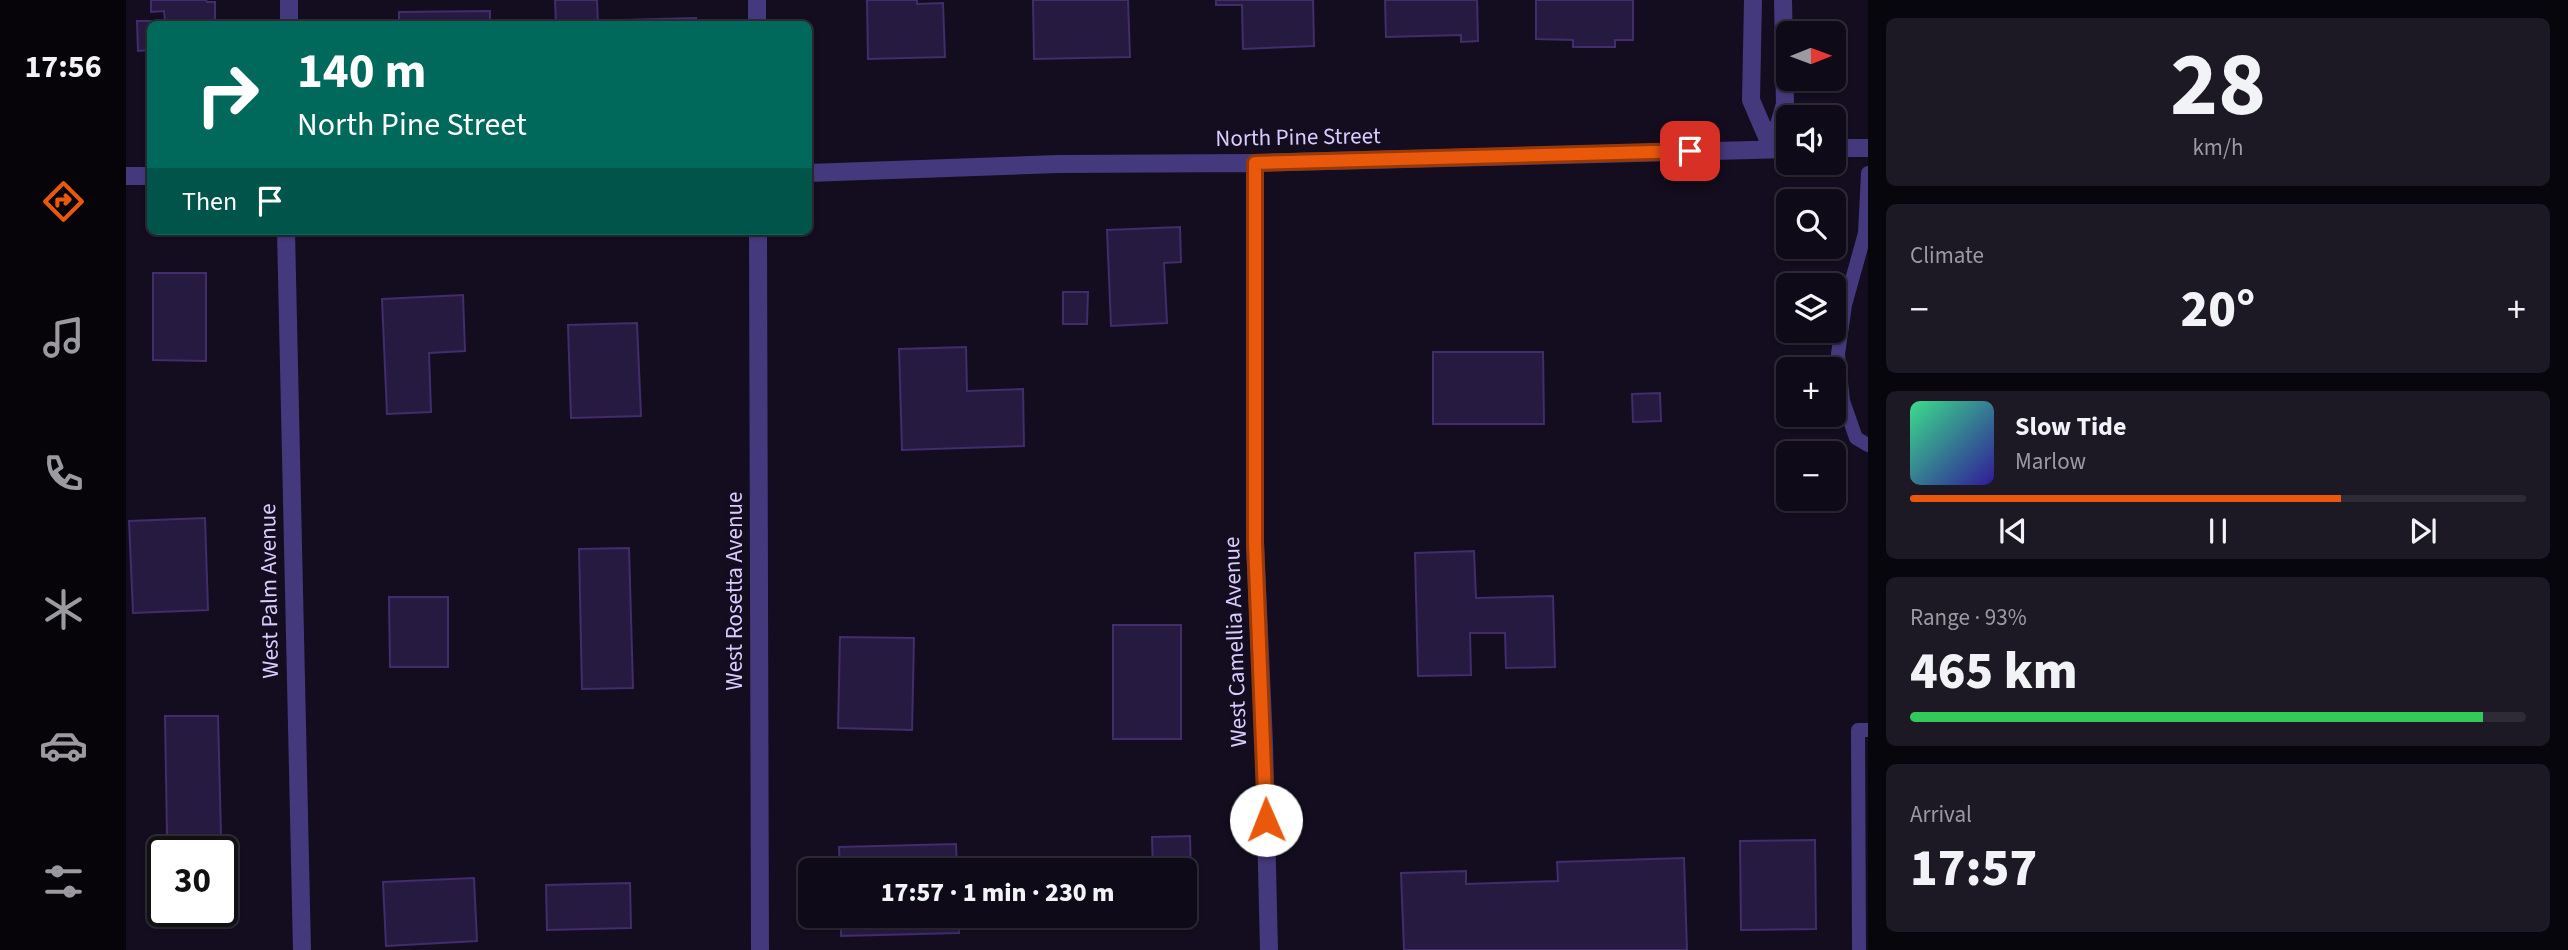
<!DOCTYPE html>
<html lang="en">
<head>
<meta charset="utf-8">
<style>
	:root { --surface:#0e0a17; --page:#1c1824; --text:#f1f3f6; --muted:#9b9aa1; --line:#2e2b36; --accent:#ea580c }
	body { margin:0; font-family:"Source Sans 3",sans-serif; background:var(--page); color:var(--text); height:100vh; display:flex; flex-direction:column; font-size:26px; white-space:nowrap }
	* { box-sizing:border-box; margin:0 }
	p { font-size:23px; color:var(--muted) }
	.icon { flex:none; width:38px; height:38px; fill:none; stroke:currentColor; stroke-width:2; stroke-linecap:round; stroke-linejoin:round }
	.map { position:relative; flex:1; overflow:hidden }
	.details { display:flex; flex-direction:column; gap:18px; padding:18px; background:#08060d; width:700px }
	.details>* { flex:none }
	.top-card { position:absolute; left:21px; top:21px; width:665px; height:214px; border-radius:10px; box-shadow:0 2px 5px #0004,0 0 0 2px var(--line); background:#00695c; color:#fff; overflow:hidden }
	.needle { width:46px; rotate:89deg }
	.tools { position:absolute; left:1650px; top:21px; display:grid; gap:14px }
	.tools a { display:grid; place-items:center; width:70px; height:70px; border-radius:10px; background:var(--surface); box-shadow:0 2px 5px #0004,0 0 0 2px var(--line); font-size:35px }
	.speed { position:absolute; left:21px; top:836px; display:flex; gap:14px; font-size:35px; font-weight:700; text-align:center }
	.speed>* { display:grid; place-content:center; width:91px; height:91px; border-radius:50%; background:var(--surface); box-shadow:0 2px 5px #0004,0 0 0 2px var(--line); line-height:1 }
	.speed .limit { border:4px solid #111; border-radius:10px; background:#fff; color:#111 }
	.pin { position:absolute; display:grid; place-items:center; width:60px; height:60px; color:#fff; margin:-30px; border-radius:14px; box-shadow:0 4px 10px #0006 }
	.me { position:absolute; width:77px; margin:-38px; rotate:359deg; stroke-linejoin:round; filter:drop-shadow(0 0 5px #0008) }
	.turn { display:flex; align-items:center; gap:24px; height:147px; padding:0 35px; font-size:32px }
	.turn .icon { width:91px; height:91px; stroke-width:2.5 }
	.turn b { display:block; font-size:49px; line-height:60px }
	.then { display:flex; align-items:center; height:66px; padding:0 35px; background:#0003; gap:14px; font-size:26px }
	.big { font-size:52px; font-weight:800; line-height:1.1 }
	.details .tile { flex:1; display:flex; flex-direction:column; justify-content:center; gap:10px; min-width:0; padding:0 24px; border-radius:10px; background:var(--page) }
	.details .dial { align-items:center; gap:0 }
	.dial b { font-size:91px; line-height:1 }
	.song { display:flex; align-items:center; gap:21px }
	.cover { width:84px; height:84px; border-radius:10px; background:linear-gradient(135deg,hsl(150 70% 55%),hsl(250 70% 35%)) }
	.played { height:7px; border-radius:4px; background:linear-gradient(90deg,var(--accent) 70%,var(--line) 70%) }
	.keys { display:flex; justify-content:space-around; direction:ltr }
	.heat { display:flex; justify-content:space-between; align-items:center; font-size:38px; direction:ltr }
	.charge { height:10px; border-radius:5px; background:linear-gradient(90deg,#34c759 93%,var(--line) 0) }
	.trip { position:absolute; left:672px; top:858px; width:399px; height:70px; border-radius:10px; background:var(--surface); box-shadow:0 2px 5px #0004,0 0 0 2px var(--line); font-weight:800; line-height:70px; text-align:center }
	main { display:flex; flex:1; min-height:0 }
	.tab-bar { display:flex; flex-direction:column; width:126px; justify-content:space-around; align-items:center; background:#060409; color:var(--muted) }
	.tab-bar .icon { width:49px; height:49px }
	.tab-bar .active { color:var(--accent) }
	.tab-bar b { font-size:32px; color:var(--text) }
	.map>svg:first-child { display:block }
</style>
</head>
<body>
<main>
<nav class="tab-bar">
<b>17:56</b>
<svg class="icon active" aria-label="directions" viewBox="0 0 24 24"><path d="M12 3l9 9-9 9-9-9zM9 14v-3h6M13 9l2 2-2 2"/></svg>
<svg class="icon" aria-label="music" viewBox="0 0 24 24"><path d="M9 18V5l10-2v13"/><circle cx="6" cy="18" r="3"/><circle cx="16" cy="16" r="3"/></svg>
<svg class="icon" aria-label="phone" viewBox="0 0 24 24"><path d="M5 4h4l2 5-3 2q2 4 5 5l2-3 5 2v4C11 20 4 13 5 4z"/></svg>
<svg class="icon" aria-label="climate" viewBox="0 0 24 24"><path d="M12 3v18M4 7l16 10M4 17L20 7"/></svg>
<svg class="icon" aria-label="car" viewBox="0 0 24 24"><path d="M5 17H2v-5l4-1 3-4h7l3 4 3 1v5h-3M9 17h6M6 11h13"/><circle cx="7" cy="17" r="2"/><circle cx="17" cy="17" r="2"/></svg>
<svg class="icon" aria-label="filters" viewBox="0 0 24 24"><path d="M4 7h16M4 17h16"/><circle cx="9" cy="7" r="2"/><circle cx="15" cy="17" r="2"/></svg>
</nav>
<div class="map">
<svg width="1742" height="950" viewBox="0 0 1742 950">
	<rect width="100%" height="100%" fill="#130d1f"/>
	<path fill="#271a40" stroke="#422c6b" stroke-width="2" d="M25,0h55l1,2h8v22h-65v26l-12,1 -1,-30h28l-1,-10 -13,1z
		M429,0h42l1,24h-42z
		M741,0h50v4l26,-1 2,54 -77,2z
		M907,0h95l2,57 -96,2z
		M1090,0h97l1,46 -71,3 -1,-44h-26z
		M1259,0h92l1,41 -17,1v-7l-75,2z
		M1410,0h97v40h-18v7h-42v-7l-37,-1z
		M364,11v13h-91v-12z
		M570,18v6h-76v-4z
		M1054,227l1,35 -17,1 3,60 -56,3 -4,-96z
		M27,273h53v88l-53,-1z
		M937,292h25l-1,32h-24z
		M337,295l2,56 -36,2 2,59 -44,2 -5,-115z
		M511,323l4,93 -70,2 -3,-93z
		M840,347l1,44 56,-2 1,57 -122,4 -3,-101z
		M1307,352h110l1,72h-111z
		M1534,393l1,28 -28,1 -1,-28z
		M79,518l3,92 -75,3 -4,-92z
		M503,548l4,140 -51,1 -3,-140z
		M1348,551l2,47 77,-2 2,71 -49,1 -1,-35h-35l1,42 -53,1 -3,-123z
		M263,597h59v70h-58z
		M987,625h68v114h-68z
		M714,637l74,1 -2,92 -74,-2z
		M39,716h53l3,119 -54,1z
		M1064,836l2,82 -106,4v-7h99v-45h-32l-1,-33z
		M1689,840l1,89 -75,1 -1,-89z
		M830,844l1,26h-117l-1,-23z
		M1558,858l3,92h-283l-3,-77 65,-2v13l92,-3 -1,-19z
		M348,878l3,63 -91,5 -3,-64z
		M504,883l1,45 -84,2 -1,-45z
		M715,915h117l1,18 -118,3z"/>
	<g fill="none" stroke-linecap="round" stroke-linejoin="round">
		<path stroke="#45397d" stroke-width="14" d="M1742,173l-3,60 -20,72 -7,49 5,47 13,37 12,7
			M1733,950l-1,-220h10"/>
		<path stroke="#45397d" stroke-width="18" d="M163,0v24
			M631,0v24
			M1627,0l-2,100 21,49
			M1708,148h34
			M1646,149l13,-45 -2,-104
			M1129,163v380l9,200 5,207
			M682,173l250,-9 197,-1 533,-14
			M0,176h24
			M160,231l16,719
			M632,231l2,719"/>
	</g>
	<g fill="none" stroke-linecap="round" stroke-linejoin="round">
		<g stroke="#983908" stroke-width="18">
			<path id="route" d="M1140,820l-11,-278v-379l435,-12"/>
		</g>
		<use href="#route" stroke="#ea580c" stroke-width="12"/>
	</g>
	<g text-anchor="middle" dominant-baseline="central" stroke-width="7" stroke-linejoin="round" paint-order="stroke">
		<g font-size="23" fill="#d9ccfe" stroke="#130d1f">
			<text transform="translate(1172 137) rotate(-1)">North Pine Street</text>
			<text transform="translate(143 591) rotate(-91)">West Palm Avenue</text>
			<text transform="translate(608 591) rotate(-90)">West Rosetta Avenue</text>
			<text transform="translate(1109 642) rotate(-92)">West Camellia Avenue</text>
		</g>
	</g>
</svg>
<div class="tools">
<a><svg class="needle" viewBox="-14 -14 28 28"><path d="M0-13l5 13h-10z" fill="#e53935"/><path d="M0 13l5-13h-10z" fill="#9b9aa1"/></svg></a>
<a><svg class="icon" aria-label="sound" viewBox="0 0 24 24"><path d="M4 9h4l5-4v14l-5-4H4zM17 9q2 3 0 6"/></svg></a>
<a><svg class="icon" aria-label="search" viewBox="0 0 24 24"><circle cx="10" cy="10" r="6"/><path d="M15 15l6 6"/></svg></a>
<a><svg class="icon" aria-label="layers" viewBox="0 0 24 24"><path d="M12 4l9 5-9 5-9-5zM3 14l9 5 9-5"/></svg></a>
<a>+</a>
<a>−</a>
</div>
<div class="speed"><div class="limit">30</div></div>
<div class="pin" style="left:1564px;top:151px;background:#d93025"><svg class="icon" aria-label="arrive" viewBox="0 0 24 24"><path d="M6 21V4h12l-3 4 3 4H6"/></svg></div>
<svg class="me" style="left:1140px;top:820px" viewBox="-20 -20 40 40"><circle r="19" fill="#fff"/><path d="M0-13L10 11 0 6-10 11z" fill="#ea580c"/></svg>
<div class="trip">17:57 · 1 min · 230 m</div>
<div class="top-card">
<div class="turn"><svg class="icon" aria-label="right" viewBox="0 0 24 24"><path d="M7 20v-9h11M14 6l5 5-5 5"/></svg><div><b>140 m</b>North Pine Street</div></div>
<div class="then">Then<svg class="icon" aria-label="arrive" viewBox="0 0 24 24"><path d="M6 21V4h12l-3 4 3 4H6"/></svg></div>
</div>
</div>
<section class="details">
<div class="tile dial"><b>28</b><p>km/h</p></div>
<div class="tile"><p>Climate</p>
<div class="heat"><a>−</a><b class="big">20°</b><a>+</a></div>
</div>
<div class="tile">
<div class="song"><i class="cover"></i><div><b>Slow Tide</b><p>Marlow</p></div></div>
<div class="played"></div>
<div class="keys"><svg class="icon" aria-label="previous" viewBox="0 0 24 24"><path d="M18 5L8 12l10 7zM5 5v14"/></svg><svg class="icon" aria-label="pause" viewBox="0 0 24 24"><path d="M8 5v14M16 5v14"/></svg><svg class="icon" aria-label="next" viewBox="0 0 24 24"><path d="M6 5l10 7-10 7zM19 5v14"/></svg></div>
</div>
<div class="tile"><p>Range · 93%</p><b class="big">465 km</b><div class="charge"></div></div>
<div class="tile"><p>Arrival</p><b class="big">17:57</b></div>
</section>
</main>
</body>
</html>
